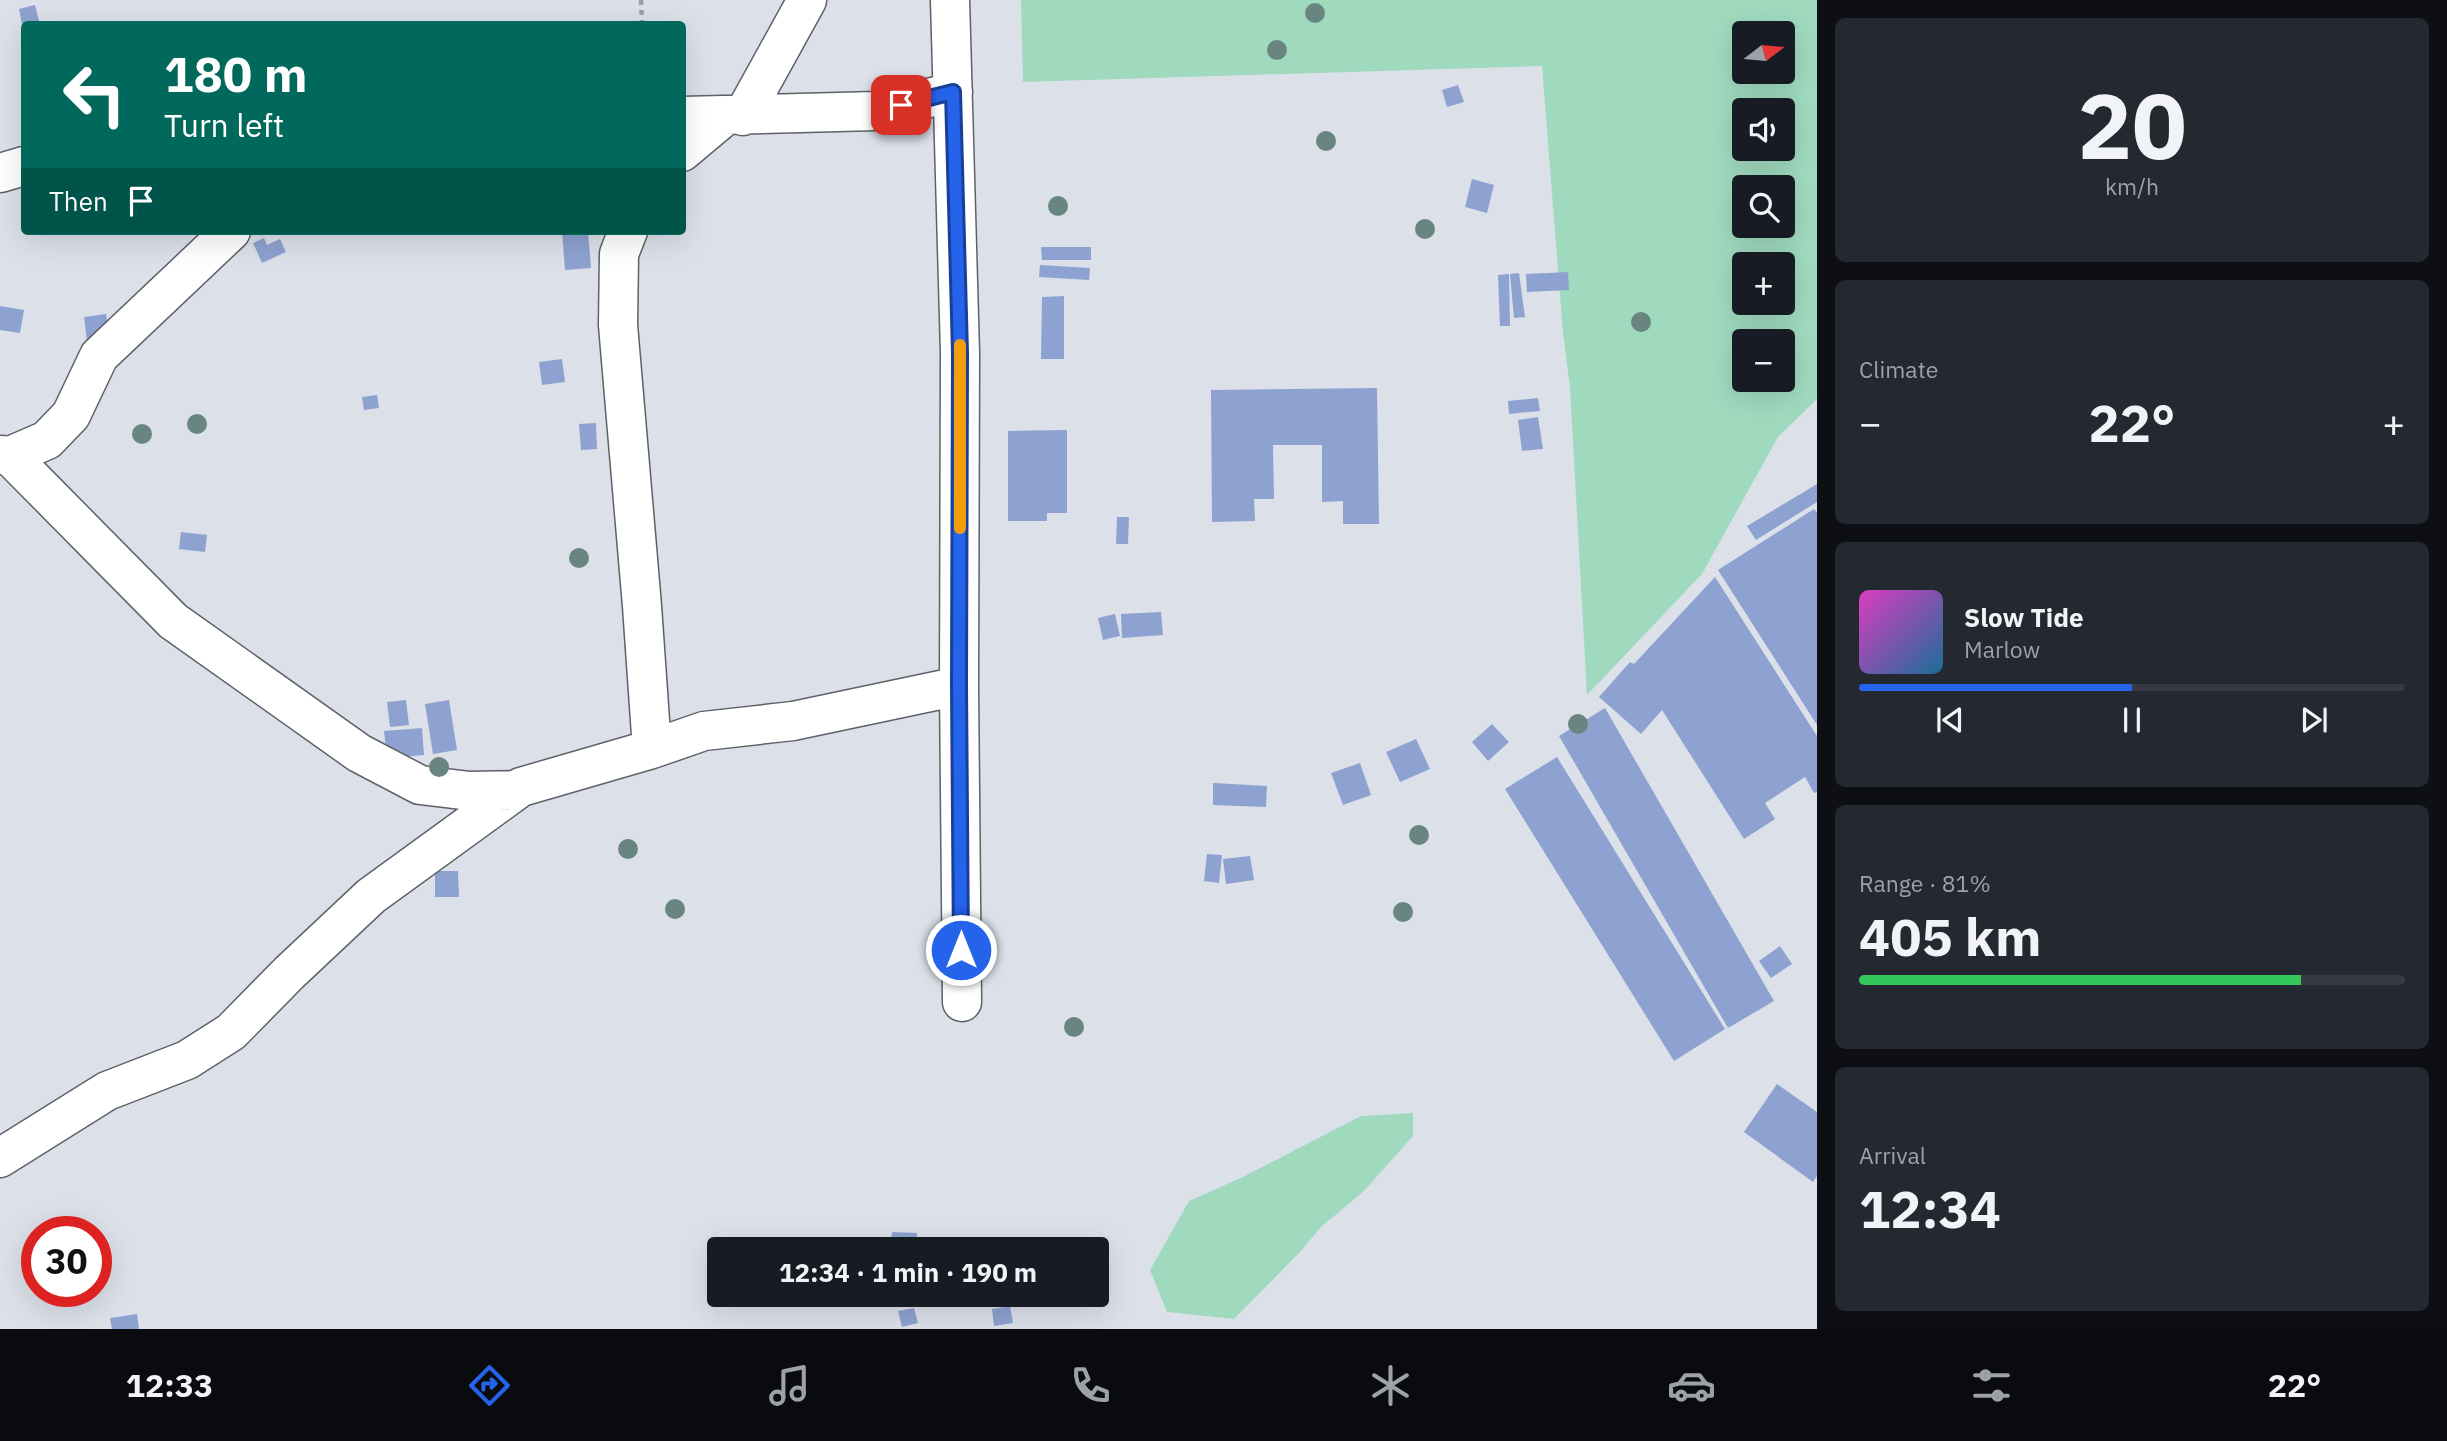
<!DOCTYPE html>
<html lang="en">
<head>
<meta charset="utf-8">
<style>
	:root { --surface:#171b24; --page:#242831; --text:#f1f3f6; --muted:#9ea1a6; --line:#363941; --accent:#2563eb }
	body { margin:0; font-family:"IBM Plex Sans",sans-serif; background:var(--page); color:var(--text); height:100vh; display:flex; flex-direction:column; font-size:26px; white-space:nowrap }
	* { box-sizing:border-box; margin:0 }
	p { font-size:23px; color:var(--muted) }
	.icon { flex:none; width:38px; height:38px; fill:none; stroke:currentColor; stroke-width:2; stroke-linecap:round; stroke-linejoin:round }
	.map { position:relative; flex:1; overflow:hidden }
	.sheet { display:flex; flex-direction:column; gap:18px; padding:18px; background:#0d0f14; width:630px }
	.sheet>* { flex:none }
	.top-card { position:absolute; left:21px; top:21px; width:665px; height:214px; border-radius:7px; box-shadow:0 7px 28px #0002; background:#00695c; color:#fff; overflow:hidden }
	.needle { width:46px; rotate:74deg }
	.buttons { position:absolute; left:1732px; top:21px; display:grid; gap:14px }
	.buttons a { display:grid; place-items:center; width:63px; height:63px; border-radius:7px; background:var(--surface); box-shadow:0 7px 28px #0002; font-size:35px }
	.speed { position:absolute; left:21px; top:1216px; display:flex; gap:14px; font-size:35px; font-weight:700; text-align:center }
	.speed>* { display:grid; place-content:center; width:91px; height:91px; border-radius:50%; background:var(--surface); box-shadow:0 7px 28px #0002; line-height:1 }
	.speed .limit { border:10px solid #d22; background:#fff; color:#111 }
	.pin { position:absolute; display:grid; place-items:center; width:60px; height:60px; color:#fff; margin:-30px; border-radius:14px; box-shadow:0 4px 10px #0006 }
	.me { position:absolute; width:77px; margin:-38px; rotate:0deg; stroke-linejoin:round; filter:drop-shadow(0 0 5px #0008) }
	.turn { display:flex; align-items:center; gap:24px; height:147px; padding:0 28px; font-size:32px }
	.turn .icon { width:91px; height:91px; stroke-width:2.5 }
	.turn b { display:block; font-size:49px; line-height:60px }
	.then { display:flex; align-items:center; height:66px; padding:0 28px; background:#0003; gap:14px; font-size:26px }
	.big { font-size:52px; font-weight:700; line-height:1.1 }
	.sheet .widget { flex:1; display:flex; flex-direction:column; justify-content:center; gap:10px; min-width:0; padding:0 24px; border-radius:10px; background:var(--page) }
	.sheet .dial { align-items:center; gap:0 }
	.dial b { font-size:91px; line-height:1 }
	.song { display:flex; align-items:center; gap:21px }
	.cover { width:84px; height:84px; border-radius:10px; background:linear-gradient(135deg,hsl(310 70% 55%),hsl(200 70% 35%)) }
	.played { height:7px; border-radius:4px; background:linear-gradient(90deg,var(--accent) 50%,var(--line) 50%) }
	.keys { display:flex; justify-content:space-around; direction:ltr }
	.heat { display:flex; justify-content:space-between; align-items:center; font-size:38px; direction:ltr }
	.charge { height:10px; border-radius:5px; background:linear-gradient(90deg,#34c759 81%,var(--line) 0) }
	.trip { position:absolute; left:707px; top:1237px; width:402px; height:70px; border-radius:7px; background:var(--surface); box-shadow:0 7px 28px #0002; font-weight:700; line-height:70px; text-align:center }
	.tab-bar { display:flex; height:112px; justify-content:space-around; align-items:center; background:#090b0e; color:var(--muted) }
	.tab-bar .icon { width:49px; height:49px }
	.tab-bar .current { color:var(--accent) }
	.tab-bar b { font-size:32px; color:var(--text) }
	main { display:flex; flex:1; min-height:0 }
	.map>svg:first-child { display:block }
</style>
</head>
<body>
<main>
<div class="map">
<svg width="1817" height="1329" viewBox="0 0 1817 1329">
	<rect width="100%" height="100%" fill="#dce0e9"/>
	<path fill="#9fdabf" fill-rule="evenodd" d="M1021,0h796v399l-39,38 -76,137 -115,121 -17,-307 -7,-55 -21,-267 -519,16zM1745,33h38v39h-38zM1745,110h38v39h-38zM1745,187h38v39h-38zM1745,264h38v39h-38zM1745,341h38v39h-38z
		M1413,1113v23l-49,55 -43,36 -21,25 -66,67 -67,-7 -17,-42 39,-69 54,-24 118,-61z"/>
	<path fill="#8da2d0" d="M35,5l4,16 -17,3 -3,-15z
		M1458,85l6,17 -17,5 -5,-17z
		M1472,179l22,6 -7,28 -22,-6z
		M562,231h26l3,37 -26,2z
		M264,238l3,7 13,-6 6,13 -24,11 -9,-20z
		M1041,247h50v13h-49z
		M1040,265l50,3 -1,12 -50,-3z
		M1568,272l1,18 -42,2 -1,-18z
		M1519,273l6,44 -11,1 -4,-44z
		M1509,274l1,52h-10l-2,-51z
		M1064,296v63h-23l1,-62z
		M0,306l24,4 -4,23 -20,-3z
		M106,314l4,24 -23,3 -3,-24z
		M562,359l3,23 -23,3 -3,-23z
		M1377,388l2,136h-36v-23l-21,1v-57h-49l1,54h-20l1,22 -43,1 -1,-132z
		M377,395l2,13 -15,2 -2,-13z
		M1538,398l2,13 -31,3 -1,-13z
		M1538,417l5,32 -21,2 -4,-31z
		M596,423l1,26 -16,1 -2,-26z
		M1067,430v83h-20v8h-39v-90z
		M1817,484v18l-61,38 -9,-14z
		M1814,509l3,4v212l-99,-155z
		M1117,517h12l-1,27h-12z
		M181,532l26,3 -2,17 -26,-3z
		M1715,577l102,159v56l-3,1 -9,-16 -40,26 10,16 -31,20 -82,-129 -21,24 -42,-37 31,-35 4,2z
		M1161,612l2,23 -41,3 -1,-24z
		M1115,614l5,22 -17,4 -5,-22z
		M406,700l3,25 -19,2 -3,-25z
		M449,700l8,50 -24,4 -8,-50z
		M1605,708l169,293 -46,27 -169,-292z
		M1492,724l17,18 -21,19 -16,-19z
		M422,728l2,27 -37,3 -3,-27z
		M1416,739l14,30 -30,13 -14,-30z
		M1557,757l168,272 -51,32 -169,-272z
		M1360,763l11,32 -28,10 -12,-32z
		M1213,783l54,3 -1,21 -53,-2z
		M1207,854l15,1 -3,28 -15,-2z
		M1250,856l4,24 -28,4 -3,-25z
		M435,871h23l1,26h-24z
		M1780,946l12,18 -21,14 -12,-17z
		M1777,1084l40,28v64l-4,6 -69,-50z
		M892,1232l25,1 -1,17h-26z
		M1010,1306l3,17 -19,3 -2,-17z
		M914,1308l4,15 -16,4 -4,-16z
		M137,1314l2,15h-27l-2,-11z"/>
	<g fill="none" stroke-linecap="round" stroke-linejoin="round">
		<g stroke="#5e6169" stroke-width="41">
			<path id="minor" d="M950,0l10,353 -1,333 3,316
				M682,116l194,-5 77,-19
				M743,116l64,-116
				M682,152l43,-36
				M0,173l24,-7
				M628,231l-9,23 -1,71 24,281 10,143
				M0,455l10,1 37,-16 24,-25 28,-59 132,-125
				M10,456l163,165 186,132 61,32 50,6 46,-1
				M0,1158l107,-67 80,-31 44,-28 58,-59 82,-77 150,-109 131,-38 52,-18 89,-10 166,-35"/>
		</g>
		<path stroke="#9a9da4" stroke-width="4.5" stroke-dasharray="5 5" stroke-linecap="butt" d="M641,0l1,24"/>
		<use href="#minor" stroke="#fff" stroke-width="38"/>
	</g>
	<g fill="#688580">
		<circle cx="1315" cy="13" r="10"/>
		<circle cx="1277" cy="50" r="10"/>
		<circle cx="1326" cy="141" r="10"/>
		<circle cx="1058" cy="206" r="10"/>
		<circle cx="1425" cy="229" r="10"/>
		<circle cx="1641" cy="322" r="10"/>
		<circle cx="197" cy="424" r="10"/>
		<circle cx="142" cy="434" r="10"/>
		<circle cx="579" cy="558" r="10"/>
		<circle cx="1578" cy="724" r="10"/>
		<circle cx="439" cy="767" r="10"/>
		<circle cx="1419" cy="835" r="10"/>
		<circle cx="628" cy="849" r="10"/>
		<circle cx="675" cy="909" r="10"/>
		<circle cx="1403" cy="912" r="10"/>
		<circle cx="1074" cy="1027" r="10"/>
	</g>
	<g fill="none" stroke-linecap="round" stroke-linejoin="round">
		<g stroke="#184099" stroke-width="18">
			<path id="route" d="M901,105l52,-13 7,261 -1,333 2,264"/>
		</g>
		<use href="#route" stroke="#2563eb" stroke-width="12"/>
		<path stroke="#f59e0b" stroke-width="12" d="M960,528v-183"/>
	</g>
</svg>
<div class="buttons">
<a><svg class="needle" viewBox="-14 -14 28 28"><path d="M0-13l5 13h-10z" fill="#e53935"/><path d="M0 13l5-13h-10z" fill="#9ea1a6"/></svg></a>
<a><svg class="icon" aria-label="sound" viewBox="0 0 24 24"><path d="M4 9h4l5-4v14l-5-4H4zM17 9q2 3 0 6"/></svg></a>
<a><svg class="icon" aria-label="search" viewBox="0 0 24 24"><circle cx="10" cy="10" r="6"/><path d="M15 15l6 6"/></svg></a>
<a>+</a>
<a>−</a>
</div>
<div class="speed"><div class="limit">30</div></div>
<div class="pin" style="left:901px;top:105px;background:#d93025"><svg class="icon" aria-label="arrive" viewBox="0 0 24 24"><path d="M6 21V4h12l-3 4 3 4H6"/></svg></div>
<svg class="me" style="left:961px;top:950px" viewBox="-20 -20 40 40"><circle r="17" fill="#2563eb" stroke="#fff" stroke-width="3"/><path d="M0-11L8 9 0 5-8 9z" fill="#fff"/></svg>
<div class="trip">12:34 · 1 min · 190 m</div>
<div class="top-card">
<div class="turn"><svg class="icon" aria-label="left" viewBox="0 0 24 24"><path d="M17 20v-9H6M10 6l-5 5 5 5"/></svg><div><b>180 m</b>Turn left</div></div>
<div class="then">Then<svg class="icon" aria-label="arrive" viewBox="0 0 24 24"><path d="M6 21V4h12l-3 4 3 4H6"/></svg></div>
</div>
</div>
<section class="sheet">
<div class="widget dial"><b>20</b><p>km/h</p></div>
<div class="widget"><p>Climate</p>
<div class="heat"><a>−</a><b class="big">22°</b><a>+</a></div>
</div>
<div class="widget">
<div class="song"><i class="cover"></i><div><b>Slow Tide</b><p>Marlow</p></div></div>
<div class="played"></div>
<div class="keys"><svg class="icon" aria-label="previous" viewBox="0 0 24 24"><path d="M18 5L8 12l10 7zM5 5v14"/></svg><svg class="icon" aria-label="pause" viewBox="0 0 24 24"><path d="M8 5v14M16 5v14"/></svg><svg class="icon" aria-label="next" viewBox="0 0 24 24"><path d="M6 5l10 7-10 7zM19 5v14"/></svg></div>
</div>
<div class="widget"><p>Range · 81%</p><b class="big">405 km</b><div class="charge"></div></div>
<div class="widget"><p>Arrival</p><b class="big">12:34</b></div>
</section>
</main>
<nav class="tab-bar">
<b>12:33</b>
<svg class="icon current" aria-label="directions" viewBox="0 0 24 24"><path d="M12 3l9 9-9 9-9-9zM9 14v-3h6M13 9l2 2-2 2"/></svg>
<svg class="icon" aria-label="music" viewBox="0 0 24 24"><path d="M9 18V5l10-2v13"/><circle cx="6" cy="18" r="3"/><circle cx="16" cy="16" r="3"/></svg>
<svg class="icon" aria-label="phone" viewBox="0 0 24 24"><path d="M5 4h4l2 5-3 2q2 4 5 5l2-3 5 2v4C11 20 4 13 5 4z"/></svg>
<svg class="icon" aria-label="climate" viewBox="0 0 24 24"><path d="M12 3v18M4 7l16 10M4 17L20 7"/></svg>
<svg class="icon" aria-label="car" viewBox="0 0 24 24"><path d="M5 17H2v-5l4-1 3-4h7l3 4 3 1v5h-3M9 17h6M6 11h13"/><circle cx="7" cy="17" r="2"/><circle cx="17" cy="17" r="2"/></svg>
<svg class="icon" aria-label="filters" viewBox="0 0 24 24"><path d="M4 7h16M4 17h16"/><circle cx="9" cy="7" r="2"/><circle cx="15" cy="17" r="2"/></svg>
<b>22°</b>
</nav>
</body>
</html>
